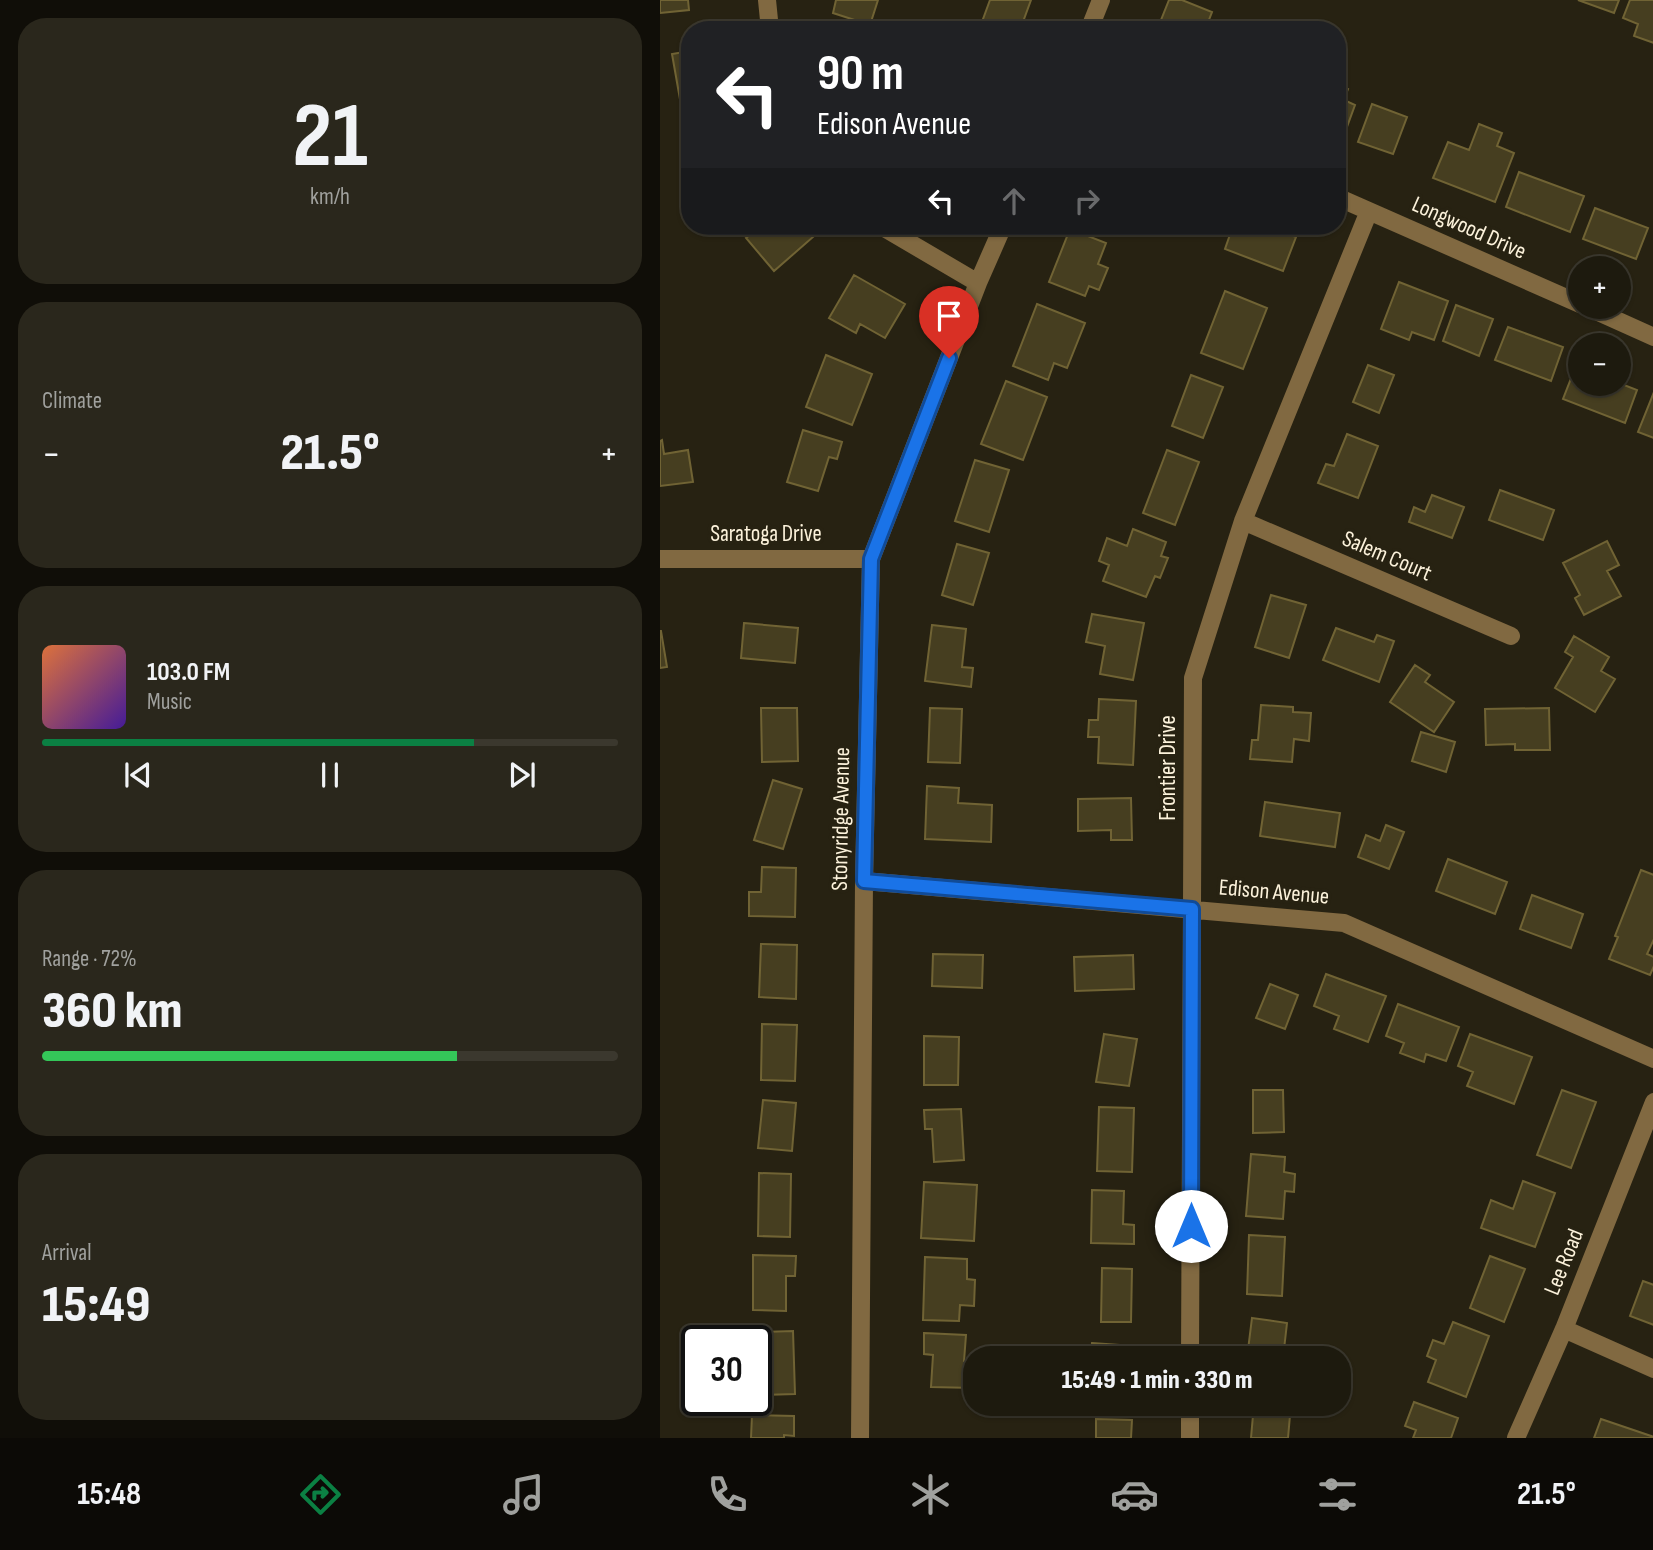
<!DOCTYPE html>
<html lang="en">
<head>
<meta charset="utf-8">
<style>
	:root { --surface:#1d1a0e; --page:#2a271c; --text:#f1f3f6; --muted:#a0a19e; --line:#3b382e; --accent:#0b8043 }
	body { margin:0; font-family:"Sofia Sans Condensed",sans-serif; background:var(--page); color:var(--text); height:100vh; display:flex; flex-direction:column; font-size:26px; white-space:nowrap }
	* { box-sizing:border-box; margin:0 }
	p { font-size:23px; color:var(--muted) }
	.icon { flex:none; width:38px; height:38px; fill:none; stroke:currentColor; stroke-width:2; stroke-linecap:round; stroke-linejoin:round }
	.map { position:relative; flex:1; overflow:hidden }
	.sheet { display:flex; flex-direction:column; gap:18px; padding:18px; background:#100e08; width:660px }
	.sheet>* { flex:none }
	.hud { position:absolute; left:21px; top:21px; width:665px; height:214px; border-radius:28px; box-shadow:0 2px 5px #0004,0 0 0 2px var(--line); background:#202124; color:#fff; overflow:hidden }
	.tools { position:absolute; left:908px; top:256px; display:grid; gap:14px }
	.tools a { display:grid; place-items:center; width:63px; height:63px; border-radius:50%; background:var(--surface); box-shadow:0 2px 5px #0004,0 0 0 2px var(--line); font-size:35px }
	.speed { position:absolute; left:21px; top:1325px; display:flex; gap:14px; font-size:35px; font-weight:700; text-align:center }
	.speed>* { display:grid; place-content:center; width:91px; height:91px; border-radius:50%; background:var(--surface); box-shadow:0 2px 5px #0004,0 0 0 2px var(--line); line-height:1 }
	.speed .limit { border:4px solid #111; border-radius:10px; background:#fff; color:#111 }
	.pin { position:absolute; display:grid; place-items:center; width:60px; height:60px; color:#fff; margin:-72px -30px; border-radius:50% 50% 50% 0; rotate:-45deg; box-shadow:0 0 7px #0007 }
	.pin .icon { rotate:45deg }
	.me { position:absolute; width:77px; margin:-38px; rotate:0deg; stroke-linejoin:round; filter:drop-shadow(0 0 5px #0008) }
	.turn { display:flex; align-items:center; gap:24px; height:147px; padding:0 21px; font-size:32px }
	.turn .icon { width:91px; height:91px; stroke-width:2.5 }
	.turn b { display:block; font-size:49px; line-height:60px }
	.lanes { display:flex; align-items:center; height:66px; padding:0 21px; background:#0003; justify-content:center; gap:35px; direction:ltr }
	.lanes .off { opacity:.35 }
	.big { font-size:52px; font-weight:800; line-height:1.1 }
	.sheet .tile { flex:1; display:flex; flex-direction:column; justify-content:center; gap:10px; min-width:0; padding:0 24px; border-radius:28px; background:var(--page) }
	.sheet .dial { align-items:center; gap:0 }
	.dial b { font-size:91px; line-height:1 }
	.song { display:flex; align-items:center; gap:21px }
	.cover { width:84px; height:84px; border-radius:10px; background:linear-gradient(135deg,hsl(20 70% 55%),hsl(260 70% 35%)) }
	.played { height:7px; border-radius:4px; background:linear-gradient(90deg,var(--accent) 75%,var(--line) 75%) }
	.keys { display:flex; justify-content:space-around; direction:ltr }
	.heat { display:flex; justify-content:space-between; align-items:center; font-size:38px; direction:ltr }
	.charge { height:10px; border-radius:5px; background:linear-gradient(90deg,#34c759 72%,var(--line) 0) }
	.trip { position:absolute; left:303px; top:1346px; width:388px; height:70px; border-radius:28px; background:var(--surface); box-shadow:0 2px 5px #0004,0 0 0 2px var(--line); font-weight:800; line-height:70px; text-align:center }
	.dock { display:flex; height:112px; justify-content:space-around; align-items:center; background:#0c0a06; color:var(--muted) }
	.dock .icon { width:49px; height:49px }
	.dock .active { color:var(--accent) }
	.dock b { font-size:32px; color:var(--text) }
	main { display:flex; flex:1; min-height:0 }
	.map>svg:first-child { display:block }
</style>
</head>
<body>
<main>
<section class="sheet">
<div class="tile dial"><b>21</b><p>km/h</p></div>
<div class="tile"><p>Climate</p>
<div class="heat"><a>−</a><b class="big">21.5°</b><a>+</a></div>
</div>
<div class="tile">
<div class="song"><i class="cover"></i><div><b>103.0 FM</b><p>Music</p></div></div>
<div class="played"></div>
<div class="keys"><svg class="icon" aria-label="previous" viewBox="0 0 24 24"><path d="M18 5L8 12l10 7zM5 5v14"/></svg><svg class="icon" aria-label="pause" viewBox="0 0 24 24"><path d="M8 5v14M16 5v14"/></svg><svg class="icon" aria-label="next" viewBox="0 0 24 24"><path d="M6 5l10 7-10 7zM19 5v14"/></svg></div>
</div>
<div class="tile"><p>Range · 72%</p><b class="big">360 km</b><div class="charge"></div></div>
<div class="tile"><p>Arrival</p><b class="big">15:49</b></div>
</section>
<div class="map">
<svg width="994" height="1438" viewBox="0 0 994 1438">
	<rect width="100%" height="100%" fill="#272212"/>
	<path fill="#463e20" stroke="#706334" stroke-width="2" d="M0,0h28l1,10 -29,3z
		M176,0h42l-8,25 -37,-12z
		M330,0h41l-11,30h-41z
		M509,0h13l30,12 -7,18h-48z
		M918,0h41l-5,13z
		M970,0h24v43l-20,-7 4,-12 -15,-6z
		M30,51v52l-9,2 -9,-51z
		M677,84l11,5 -4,11 11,5 -11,30 -7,-2z
		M712,104l35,13 -14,37 -35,-12z
		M819,124l23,9 -5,13 17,7 -19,49 -62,-24 15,-36 21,8z
		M859,172l65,24 -14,36 -64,-25z
		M935,208l53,20 -12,31 -53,-20z
		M95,226h48l10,11 -39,34 -28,-33 12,-9z
		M573,226h33l30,11 -13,34 -58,-22z
		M410,229l36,14 -8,21 10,4 -9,22 -10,-4 -4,10 -36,-14z
		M194,275l51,29 -20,34 -25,-14 -4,9 -27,-15z
		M739,282l49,19 -14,39 -22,-8 -3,8 -28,-11z
		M565,291l42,17 -24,61 -42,-16z
		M377,304l48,19 -18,45 -13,-5 -6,17 -35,-14z
		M796,305l37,14 -14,37 -36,-15z
		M848,327l55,20 -12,34 -56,-21z
		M166,355l46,19 -20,51 -46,-18z
		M919,358h1v25h39l18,7 -12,33 -62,-24z
		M708,365l26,10 -15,38 -26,-11z
		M531,375l32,12 -20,51 -31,-12z
		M346,381l41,16 -24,63 -42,-16z
		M994,392v46l-16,-6z
		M143,430l39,12 -5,17 -8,-2 -11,34 -31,-9z
		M687,434l31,12 -20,52 -40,-15 8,-19 8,2z
		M2,440l2,14 24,-4 5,32 -33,4v-45z
		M507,450l32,12 -24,63 -32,-12z
		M315,460l34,10 -20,62 -34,-11z
		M840,490l54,20 -11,30 -54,-20z
		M772,495l32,12 -12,31 -43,-16 5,-15 11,5z
		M473,529l33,13 -5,14 7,2 -8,20 -5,-2 -9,21 -43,-16 6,-16 -10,-4 8,-23 20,8z
		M947,541l12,24 -12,6 14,25 -37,19 -9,-17 5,-3 -17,-32z
		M297,544l32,9 -16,52 -31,-10z
		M611,595l35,10 -17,53 -34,-11z
		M432,614l52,9 -11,57 -33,-6 5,-28 -19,-4z
		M84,623l54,5 -3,35 -54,-5z
		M272,625l34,4 -4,38 11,1 -2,19 -46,-6z
		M676,628l38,14 3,-7 17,6 -15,41 -56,-22z
		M0,631h1l6,36 -7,1z
		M914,636l35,21 -8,14 14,8 -20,33 -40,-24 18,-31 -8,-5z
		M755,665l15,10 -5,7 29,20 -20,30 -44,-30z
		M439,699l37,2 -3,64 -35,-2 1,-26h-11l1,-17h9z
		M601,705l32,2v5l18,1 -2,28 -15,-2 -2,23 -42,-3 2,-19h6z
		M101,708h36l1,53 -36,1z
		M270,708l32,1 -2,54 -32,-1z
		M889,708l1,42h-35v-6l-29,1 -1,-36z
		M761,732l34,10 -9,30 -34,-11z
		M113,780l29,9 -19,60 -29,-9z
		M267,786l32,2 -1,15 34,2 -1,37 -66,-3z
		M471,798l1,42h-21v-10l-33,1v-32z
		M605,802l75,11 -5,34 -75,-11z
		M726,825l18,7 -15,37 -31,-12 8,-22 14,6z
		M788,859l59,23 -12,32 -59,-23z
		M102,867l34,1 -1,49 -46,-1v-24h12z
		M981,870l13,5v64l-7,15 7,3v9l-4,9 -41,-16 9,-22 -3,-1z
		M872,895l51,19 -12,34 -51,-19z
		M101,944l36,1 -1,54 -37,-2z
		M273,954l50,1 -1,33 -50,-2z
		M473,955l1,34 -59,2 -1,-34z
		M666,974l60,22 -18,46 -34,-13 5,-13 -25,-10z
		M610,984l28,11 -13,34 -29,-11z
		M738,1004l61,23 -13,34 -20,-7 -2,8 -24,-9 4,-10 -18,-7z
		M102,1024l35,1 -2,56 -34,-1z
		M444,1034l33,5 -8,47 -33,-4z
		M810,1034l62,23 -18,47 -47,-18 6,-14 -15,-6z
		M264,1036l35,1 -1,48h-34z
		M593,1090h30l1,42 -31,1z
		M902,1090l34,12 -25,66 -34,-13z
		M103,1100l33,3 -4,48 -34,-3z
		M439,1107l35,1 -2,64 -35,-1z
		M301,1109l3,51 -30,2 -2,-33h-7l-1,-19z
		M591,1154l34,3 -1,15 11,2 -1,18 -9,-1 -2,28 -37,-3z
		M99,1173l32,1 -1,63 -32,-1z
		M863,1181l32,12 -20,54 -54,-19 10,-28 22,9z
		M264,1182l53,3 -3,56 -53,-3z
		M432,1190l32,1 -1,33 11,1v19l-43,-1z
		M589,1235l36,2 -3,59 -35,-2z
		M93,1255l43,1 -1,20h-9v35l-33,-1z
		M830,1256l35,13 -21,53 -34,-14z
		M265,1257l42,2v20l8,1 -1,26 -14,-1 -1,16 -36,-1z
		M442,1268l30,1 -1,53h-30z
		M983,1281l11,4v40l-24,-9z
		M592,1318l35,5 -4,35h-36z
		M793,1322l36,14 -23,61 -38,-15 8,-22 -9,-4 6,-16 11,4z
		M133,1331l2,63 -35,1 -2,-63z
		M264,1333l42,2 -2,26h11v27l-44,-1 2,-32 -9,-1z
		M432,1343l41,3 -1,12h-42z
		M754,1402l44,16 -7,20h-38l3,-8 -11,-4z
		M594,1404h37l-3,34h-37z
		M92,1415l42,1v20l-10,-1v3h-33z
		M436,1419l36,1 -1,18h-35z
		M941,1419l53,18v1h-60z"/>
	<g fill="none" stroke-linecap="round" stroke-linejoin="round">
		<path stroke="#816941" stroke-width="18" d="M107,0l3,30
			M429,30l12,-30
			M677,197l243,107
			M221,226l97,57
			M925,306l69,31
			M583,521l268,115
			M0,559h211
			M204,881l480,42 310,136
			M904,1329l90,40
			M530,1358l3,-680 50,-157 126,-310
			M200,1438l4,-557 7,-322 107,-276 25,-57
			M530,1438v-34
			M856,1438l48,-109 90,-227"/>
	</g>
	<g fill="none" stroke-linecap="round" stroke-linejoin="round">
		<g stroke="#114b97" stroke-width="18">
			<path id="route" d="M289,358l-78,201 -7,322 328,28 -1,317"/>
		</g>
		<use href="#route" stroke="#1a73e8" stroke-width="12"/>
	</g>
	<g text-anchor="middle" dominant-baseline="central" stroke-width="7" stroke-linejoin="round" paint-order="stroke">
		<g font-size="23" fill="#fcf2db" stroke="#272212">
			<text transform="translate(809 228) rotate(24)">Longwood Drive</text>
			<text x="106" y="534">Saratoga Drive</text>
			<text transform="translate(727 556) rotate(23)">Salem Court</text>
			<text transform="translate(508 768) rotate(-90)">Frontier Drive</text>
			<text transform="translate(181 819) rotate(-89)">Stonyridge Avenue</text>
			<text transform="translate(614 892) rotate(5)">Edison Avenue</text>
			<text transform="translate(904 1262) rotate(-68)">Lee Road</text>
		</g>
	</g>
</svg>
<div class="tools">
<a>+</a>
<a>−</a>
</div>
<div class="speed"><div class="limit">30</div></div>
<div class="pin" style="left:289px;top:358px;background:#d93025"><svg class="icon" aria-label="arrive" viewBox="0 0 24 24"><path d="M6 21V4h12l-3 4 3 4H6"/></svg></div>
<svg class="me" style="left:531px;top:1226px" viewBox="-20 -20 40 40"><circle r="19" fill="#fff"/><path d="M0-13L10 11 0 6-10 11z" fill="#1a73e8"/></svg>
<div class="trip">15:49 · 1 min · 330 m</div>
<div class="hud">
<div class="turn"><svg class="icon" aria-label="left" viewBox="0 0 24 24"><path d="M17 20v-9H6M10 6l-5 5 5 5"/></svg><div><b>90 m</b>Edison Avenue</div></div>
<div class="lanes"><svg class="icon" aria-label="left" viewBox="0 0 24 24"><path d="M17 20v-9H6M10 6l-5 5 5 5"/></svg><svg class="icon off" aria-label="ahead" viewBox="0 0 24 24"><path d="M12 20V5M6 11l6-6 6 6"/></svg><svg class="icon off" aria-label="right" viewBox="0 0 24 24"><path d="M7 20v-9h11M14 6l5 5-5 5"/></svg></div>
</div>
</div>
</main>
<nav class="dock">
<b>15:48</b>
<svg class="icon active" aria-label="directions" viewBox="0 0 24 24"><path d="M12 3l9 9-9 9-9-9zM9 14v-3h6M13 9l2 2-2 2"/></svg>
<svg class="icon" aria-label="music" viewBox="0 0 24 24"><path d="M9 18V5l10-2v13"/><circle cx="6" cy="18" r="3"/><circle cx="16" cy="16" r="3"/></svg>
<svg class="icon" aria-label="phone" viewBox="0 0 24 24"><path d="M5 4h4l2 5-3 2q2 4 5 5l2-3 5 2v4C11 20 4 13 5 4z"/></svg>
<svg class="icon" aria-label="climate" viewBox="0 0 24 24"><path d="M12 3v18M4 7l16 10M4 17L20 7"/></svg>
<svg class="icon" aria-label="car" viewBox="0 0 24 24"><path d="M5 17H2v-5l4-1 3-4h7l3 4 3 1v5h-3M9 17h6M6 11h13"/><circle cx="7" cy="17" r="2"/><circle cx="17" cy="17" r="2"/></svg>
<svg class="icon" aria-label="filters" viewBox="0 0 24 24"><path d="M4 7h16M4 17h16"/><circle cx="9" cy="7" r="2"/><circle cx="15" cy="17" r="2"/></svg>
<b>21.5°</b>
</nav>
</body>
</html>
